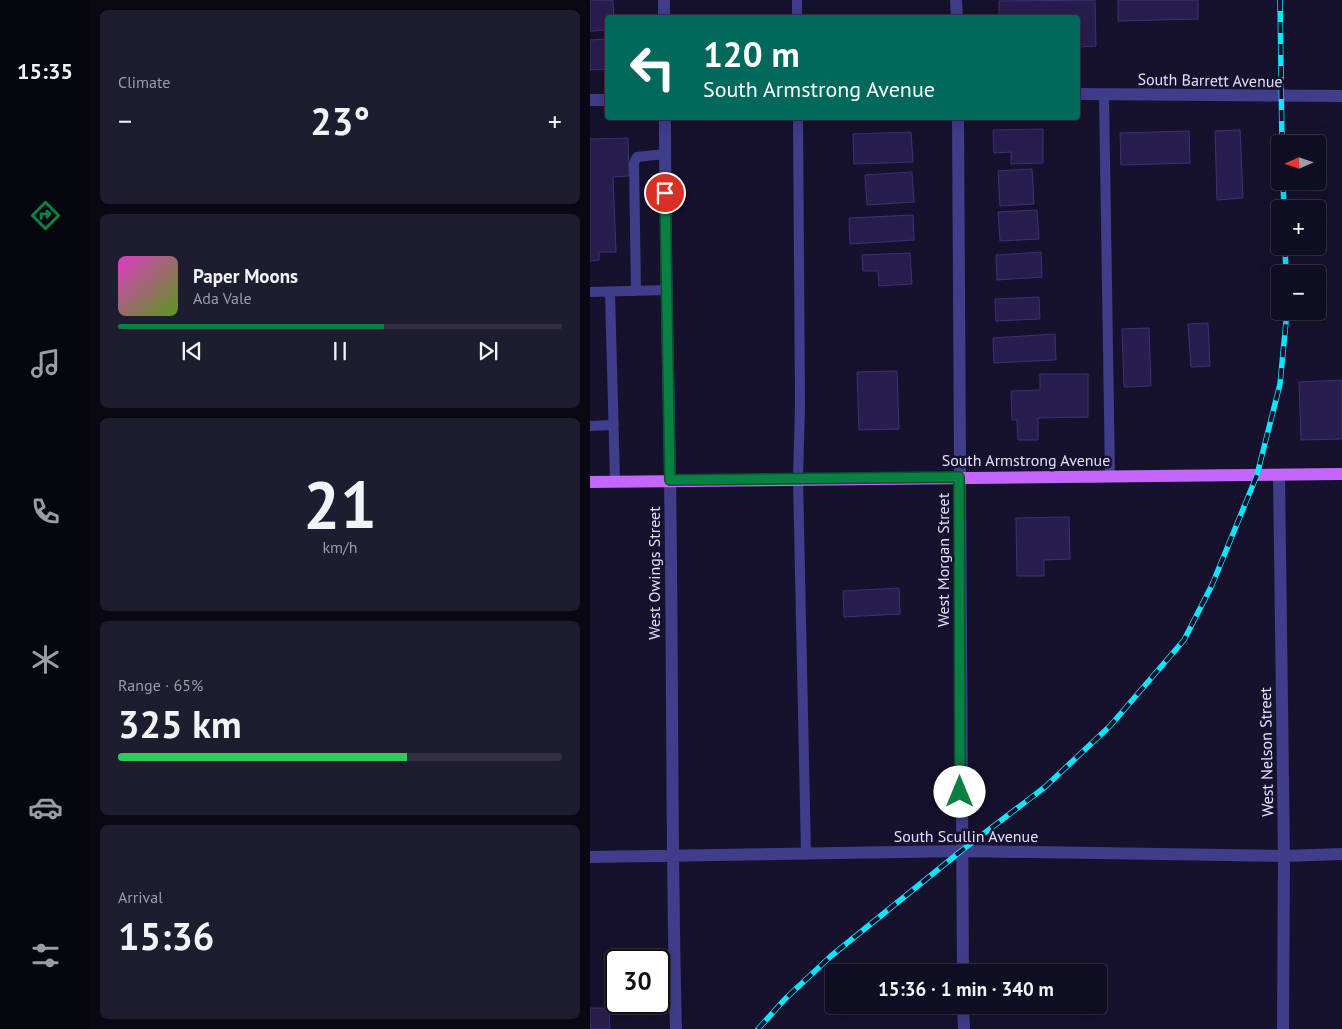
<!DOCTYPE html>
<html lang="en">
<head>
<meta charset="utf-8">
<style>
	:root { --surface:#100e22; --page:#1e1c2f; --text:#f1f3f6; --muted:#9c9ca5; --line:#302e40; --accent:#0b8043 }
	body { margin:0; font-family:"PT Sans",sans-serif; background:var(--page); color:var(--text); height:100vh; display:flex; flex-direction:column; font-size:19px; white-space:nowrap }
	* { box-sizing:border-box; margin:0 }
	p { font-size:16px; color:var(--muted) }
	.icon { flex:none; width:28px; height:28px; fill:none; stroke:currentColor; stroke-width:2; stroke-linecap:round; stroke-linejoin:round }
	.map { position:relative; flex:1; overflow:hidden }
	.sheet { display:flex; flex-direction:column; gap:10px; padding:10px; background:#090813; width:500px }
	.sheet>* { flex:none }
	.top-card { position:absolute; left:15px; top:15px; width:475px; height:105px; border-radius:5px; box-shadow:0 5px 20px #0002,0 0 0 1px var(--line); background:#00695c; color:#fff; overflow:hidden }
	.needle { width:32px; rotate:267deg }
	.tools { position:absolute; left:681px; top:135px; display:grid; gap:10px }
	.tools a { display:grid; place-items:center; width:55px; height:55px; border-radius:5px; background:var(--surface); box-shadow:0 5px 20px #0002,0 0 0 1px var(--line); font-size:25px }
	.speed { position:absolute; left:15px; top:949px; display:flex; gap:10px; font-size:25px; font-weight:700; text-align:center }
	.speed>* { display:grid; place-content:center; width:65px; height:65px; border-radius:50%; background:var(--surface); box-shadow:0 5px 20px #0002,0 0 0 1px var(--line); line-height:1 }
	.speed .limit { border:2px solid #111; border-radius:8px; background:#fff; color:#111 }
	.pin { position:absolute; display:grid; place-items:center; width:42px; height:42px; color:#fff; margin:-21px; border:2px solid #fff; border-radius:50%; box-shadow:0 1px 5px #0007 }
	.me { position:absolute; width:55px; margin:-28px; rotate:0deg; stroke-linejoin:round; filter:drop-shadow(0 0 4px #0008) }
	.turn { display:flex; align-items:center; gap:18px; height:105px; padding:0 15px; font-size:22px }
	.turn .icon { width:65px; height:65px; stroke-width:2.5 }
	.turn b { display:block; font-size:35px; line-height:42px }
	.big { font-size:38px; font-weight:700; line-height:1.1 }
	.sheet .widget { flex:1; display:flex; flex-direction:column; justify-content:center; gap:8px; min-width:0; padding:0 18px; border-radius:8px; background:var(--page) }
	.sheet .dial { align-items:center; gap:0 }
	.dial b { font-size:65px; line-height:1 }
	.song { display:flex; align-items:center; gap:15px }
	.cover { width:60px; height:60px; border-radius:8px; background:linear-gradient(135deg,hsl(310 70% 55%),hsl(90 70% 35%)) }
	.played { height:5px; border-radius:2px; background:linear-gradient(90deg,var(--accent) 60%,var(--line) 60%) }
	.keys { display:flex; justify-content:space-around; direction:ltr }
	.heat { display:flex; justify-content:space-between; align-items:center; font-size:28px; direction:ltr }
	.charge { height:8px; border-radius:4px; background:linear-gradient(90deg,#34c759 65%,var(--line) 0) }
	.trip { position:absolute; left:235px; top:964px; width:282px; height:50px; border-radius:5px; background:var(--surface); box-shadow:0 5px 20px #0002,0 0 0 1px var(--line); font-weight:700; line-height:50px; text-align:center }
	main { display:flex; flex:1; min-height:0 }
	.dock { display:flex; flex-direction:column; width:90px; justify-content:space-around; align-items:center; background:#06060e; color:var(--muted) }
	.dock .icon { width:35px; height:35px }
	.dock .current { color:var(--accent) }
	.dock b { font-size:22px; color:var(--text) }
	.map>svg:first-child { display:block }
</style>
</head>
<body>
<main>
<nav class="dock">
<b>15:35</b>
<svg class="icon current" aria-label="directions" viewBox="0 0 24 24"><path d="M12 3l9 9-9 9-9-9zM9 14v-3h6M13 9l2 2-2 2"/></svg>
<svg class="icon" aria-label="music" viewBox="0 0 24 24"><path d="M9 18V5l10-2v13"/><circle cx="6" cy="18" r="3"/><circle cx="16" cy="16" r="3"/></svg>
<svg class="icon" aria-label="phone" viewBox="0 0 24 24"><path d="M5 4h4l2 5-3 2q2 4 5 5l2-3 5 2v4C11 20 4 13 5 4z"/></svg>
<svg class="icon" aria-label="climate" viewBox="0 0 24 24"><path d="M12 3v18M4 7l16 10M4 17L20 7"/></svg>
<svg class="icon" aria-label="car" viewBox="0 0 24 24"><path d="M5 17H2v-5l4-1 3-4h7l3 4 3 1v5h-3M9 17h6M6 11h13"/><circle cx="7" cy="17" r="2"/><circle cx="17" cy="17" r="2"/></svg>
<svg class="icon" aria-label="filters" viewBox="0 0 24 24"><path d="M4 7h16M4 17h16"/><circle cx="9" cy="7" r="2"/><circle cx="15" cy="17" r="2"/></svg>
</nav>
<section class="sheet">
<div class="widget"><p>Climate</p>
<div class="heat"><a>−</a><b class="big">23°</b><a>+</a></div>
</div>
<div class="widget">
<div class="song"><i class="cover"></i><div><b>Paper Moons</b><p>Ada Vale</p></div></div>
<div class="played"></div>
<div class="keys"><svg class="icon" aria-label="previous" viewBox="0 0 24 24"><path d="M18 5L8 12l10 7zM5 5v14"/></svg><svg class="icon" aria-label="pause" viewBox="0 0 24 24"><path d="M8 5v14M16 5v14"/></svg><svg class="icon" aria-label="next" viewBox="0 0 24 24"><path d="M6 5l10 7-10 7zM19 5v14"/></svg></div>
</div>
<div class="widget dial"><b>21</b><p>km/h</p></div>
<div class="widget"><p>Range · 65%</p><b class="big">325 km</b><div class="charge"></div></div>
<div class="widget"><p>Arrival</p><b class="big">15:36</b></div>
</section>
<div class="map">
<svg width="752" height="1029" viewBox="0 0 752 1029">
	<rect width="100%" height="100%" fill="#16122d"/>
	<path fill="#281e4e" stroke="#3f3079" d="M0,0h23l1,18h-6v12l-18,1z
		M505,0l1,46 -18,1v-29h-79v-17z
		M528,0h80v19l-80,2z
		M18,39v30l-18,1v-30z
		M453,129v34l-32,1v-12l-17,1 -1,-23z
		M650,130l3,68 -26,2 -2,-69z
		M599,131l1,32 -69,2 -1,-32z
		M321,132l2,30 -59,2 -1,-30z
		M38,138l1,38 -16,1 3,75h-17v8l-9,1v-122z
		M442,169l2,35 -34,2 -2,-35z
		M322,172l2,30 -47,3 -2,-30z
		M447,210l2,29 -39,2 -2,-29z
		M323,215l1,25 -64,4 -1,-26z
		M451,252l1,25 -45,3 -1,-25z
		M320,253l2,31 -33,2 -1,-15h-15l-1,-16z
		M449,297l1,22 -44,2 -1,-22z
		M618,323l2,43 -19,1 -3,-43z
		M559,328l2,58 -27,1 -2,-58z
		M465,334l1,26 -62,3 -1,-25z
		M307,371l2,58 -40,1 -2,-58z
		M450,374h48v43l-50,1v22h-20l-1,-20h-5l-1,-29 29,-1z
		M752,380v59l-41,1 -2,-58z
		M479,517l1,42 -26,1v16h-27l-1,-58z
		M309,588l1,26 -56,3 -1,-26z
		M0,1008h19l1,21h-20z"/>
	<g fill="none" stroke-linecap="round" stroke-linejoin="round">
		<path stroke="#403d8b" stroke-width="10" d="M207,0v18
			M514,95l6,381
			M208,118l2,287 -2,74 8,375
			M46,291l-2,-128 3,-6 28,-3
			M0,292l75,-2
			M20,292l5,189
			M0,426l24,-1"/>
		<path stroke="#403d8b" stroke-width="12" d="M74,0v18
			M366,0l1,18
			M488,94l264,2
			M0,100h18
			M75,118c0,120 3,241 5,361 3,184 1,367 6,550
			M368,118l5,854
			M689,475l5,381 -1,173
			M0,857l371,-6 323,5 58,-2
			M373,1005l1,24"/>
		<path stroke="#c566fe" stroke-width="12" d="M0,482l752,-8"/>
		<g stroke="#0be6fd" stroke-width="5.5">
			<path id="rail" d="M690,0l2,144
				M693,181l1,28
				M695,246l1,28
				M168,1029l27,-30 46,-43 130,-105 84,-64 65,-61 74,-86 28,-55 45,-110 23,-91 7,-73"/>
		</g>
		<use href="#rail" stroke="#16122d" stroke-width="4" stroke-dasharray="11" stroke-linecap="butt"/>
	</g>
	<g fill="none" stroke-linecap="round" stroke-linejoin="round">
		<g stroke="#07532c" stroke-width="12">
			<path id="route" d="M75,193l5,287 289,-3 1,315"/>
		</g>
		<use href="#route" stroke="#0b8043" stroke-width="9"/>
	</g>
	<g text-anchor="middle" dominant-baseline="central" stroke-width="5" stroke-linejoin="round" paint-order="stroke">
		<g font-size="16" fill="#e2deff" stroke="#16122d">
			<text transform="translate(620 80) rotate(1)">South Barrett Avenue</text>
			<text x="436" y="460">South Armstrong Avenue</text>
			<text transform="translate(353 560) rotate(-90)">West Morgan Street</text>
			<text transform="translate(64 573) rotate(-90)">West Owings Street</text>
			<text transform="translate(676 752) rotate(-91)">West Nelson Street</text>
			<text x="376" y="836">South Scullin Avenue</text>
		</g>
	</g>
</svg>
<div class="tools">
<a><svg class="needle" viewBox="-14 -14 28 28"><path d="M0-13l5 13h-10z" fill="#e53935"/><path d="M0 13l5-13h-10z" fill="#9c9ca5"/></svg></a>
<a>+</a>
<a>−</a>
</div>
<div class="speed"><div class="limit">30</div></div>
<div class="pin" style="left:75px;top:193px;background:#d93025"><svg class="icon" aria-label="arrive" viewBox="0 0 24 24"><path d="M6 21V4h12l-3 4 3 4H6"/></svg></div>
<svg class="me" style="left:370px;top:792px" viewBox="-20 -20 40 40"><circle r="19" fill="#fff"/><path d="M0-13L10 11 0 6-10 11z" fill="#0b8043"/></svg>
<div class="trip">15:36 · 1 min · 340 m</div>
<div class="top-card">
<div class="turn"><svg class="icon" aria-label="left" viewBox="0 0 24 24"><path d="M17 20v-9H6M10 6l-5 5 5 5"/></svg><div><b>120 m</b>South Armstrong Avenue</div></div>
</div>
</div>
</main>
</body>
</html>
